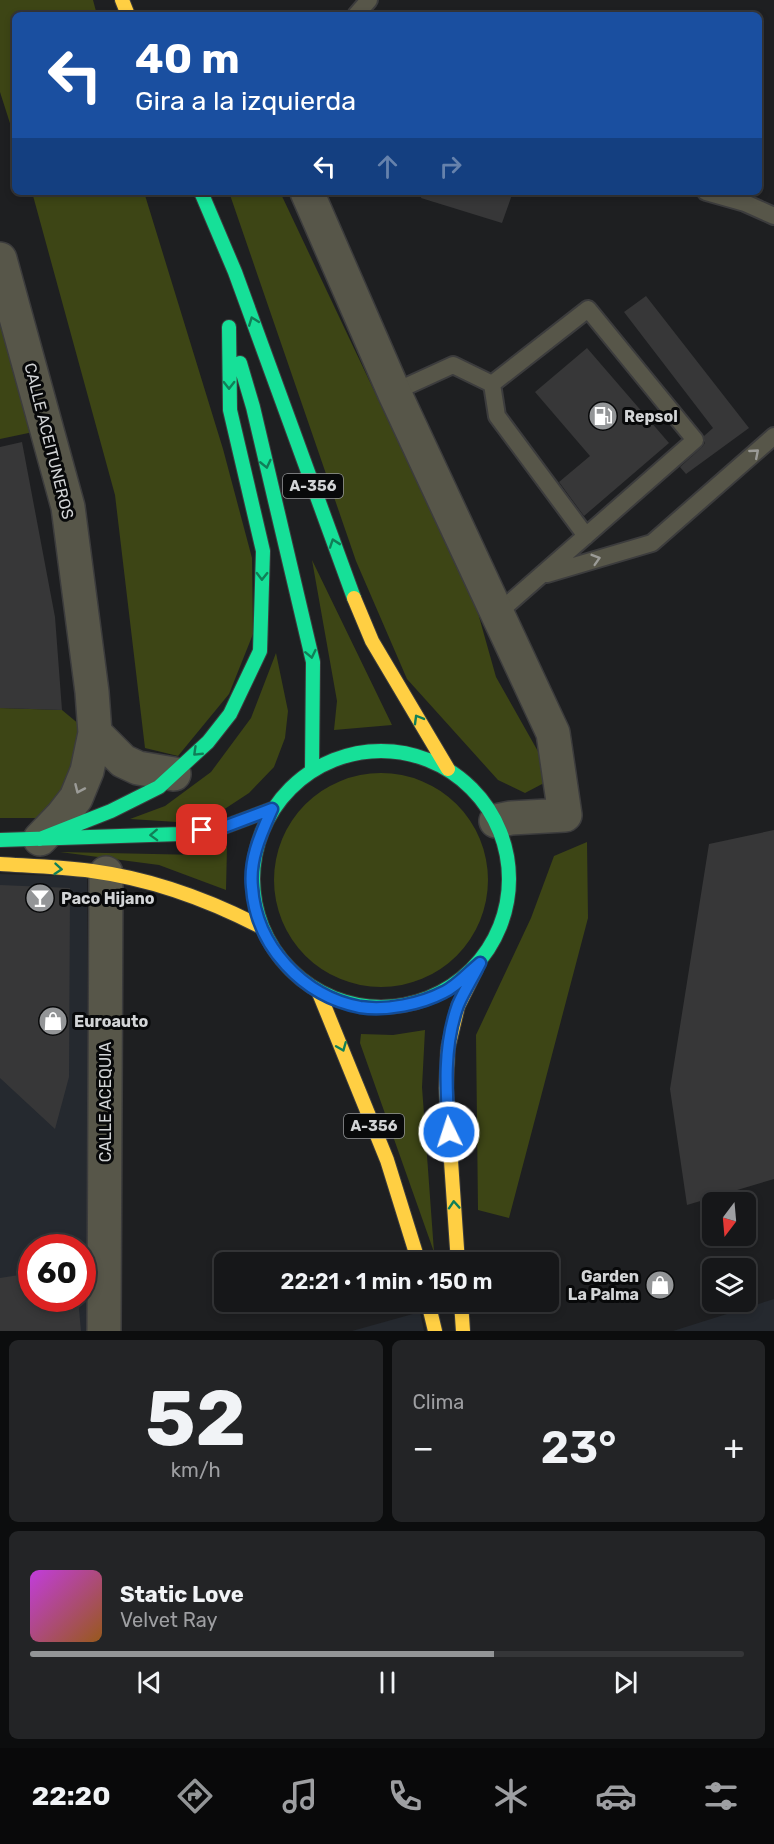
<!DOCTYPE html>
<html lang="es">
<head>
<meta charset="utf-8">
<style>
	:root { --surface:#161719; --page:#232426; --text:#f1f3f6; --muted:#9e9fa2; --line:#353638; --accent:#939597 }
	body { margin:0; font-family:Rubik,sans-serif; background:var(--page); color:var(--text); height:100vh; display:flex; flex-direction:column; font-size:22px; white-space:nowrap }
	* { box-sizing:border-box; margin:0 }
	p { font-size:20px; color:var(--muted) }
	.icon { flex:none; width:33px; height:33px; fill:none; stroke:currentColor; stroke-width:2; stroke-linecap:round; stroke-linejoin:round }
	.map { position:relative; height:1331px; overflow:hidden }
	.side { display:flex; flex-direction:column; gap:9px; padding:9px; background:#0c0d0e; flex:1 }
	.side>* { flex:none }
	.hud { position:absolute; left:12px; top:12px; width:750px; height:183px; border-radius:9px; box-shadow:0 3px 9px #0003,0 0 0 2px var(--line); background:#1a4fa0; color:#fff; overflow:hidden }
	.needle { width:39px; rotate:196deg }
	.tools { position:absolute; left:702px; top:1192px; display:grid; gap:12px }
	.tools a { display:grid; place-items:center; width:54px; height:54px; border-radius:9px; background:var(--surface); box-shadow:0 3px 9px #0003,0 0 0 2px var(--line); font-size:30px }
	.speed { position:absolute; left:18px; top:1234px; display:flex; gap:12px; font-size:30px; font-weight:700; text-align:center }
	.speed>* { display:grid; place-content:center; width:78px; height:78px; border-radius:50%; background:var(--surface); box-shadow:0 3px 9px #0003,0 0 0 2px var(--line); line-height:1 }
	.speed .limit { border:9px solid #d22; background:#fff; color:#111 }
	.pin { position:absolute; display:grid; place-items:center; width:51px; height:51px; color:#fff; margin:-26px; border-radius:12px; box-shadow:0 3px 9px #0006 }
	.me { position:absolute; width:66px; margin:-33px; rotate:356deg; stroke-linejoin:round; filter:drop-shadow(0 0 4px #0008) }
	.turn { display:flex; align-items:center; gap:21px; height:126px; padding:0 24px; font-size:27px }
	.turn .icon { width:78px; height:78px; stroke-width:2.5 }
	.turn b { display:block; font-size:42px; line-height:51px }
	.lanes { display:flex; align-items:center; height:57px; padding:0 24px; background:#0003; justify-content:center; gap:30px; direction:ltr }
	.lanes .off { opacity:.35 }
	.big { font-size:45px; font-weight:600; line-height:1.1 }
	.side .widget { flex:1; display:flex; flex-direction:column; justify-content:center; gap:9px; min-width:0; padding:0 21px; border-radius:9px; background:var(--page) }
	.side .dial { align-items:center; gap:0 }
	.dial b { font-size:78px; line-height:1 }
	.song { display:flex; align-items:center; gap:18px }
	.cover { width:72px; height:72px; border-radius:9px; background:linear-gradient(135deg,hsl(290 70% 55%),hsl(30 70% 35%)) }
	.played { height:6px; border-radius:3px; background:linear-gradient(90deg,var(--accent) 65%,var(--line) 65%) }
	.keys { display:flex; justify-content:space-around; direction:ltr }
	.heat { display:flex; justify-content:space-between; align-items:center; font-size:33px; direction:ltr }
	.side .tiles { flex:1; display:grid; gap:9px; grid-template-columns:1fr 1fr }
	.widget:last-child { grid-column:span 2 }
	.trip { position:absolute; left:214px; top:1252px; width:345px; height:60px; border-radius:9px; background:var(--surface); box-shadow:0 3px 9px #0003,0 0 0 2px var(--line); font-weight:600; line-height:60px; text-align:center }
	.menu { display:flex; height:96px; justify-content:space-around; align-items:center; background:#09090a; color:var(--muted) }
	.menu .icon { width:42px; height:42px }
	.menu .active { color:var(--accent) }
	.menu b { font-size:27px; color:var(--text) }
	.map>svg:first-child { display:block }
</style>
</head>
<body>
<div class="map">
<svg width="774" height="1331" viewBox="0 0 774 1331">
	<rect width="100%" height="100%" fill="#1e1f21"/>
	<path fill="#25292f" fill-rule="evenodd" d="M0,874l87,3 1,454h-88zM32,1248h50v51h-50z
		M774,1299v32h-101z
		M420,1312l4,19h-72z"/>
	<path fill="#3d4515" d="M0,0h93l4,15h-82v124l-15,-47z
		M32,192h112l79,257 29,109 1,76 -24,60 -51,62 -33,-8 -30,-253z
		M229,192h51l196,414 20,71 48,85v21l-19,10 -27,-13 -91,-101 -51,-118z
		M0,294l38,137 -38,8z
		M312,560l80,165 -58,5 3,-29z
		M276,653l12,58 -3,27 -11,29 -25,26 -32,21 -40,8 -47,-3 35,-13 46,-34 40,-54z
		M0,708l62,2 18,15 -1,44 -37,49h-42z
		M274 880a107 107 0 1 1 214 0a107 107 0 1 1-214 0Z
		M587,842l1,76 -79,300 -31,-8 -2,-175 55,-117 23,-62z
		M227,847l-1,43 -67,-25 -99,-13 140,3z
		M425,1030l-3,57 12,165 -74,-209 1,-9 32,1z"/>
	<path fill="#373738" d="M422,192h91l-11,31 -81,-25z
		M646,296l103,132 -63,46 -6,-7 22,-20 3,-4 -1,-7 9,-8 -89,-116z
		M587,348l82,95 -85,73 -25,-34 31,-26 -55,-64z
		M22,442l33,175 7,93 -62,-2v-261z
		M774,830v349l-87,26 -17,-116 39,-245z
		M0,885l70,3 -1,189 -14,52 -55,-51z
		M32,1273v26h46l3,32h-81v-53z"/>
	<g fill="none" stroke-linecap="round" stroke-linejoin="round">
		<g stroke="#3c3c3d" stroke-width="20">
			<path id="lane" d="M356,15l13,-15
				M706,192l39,11 29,13
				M492,384l5,32 89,120
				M394,392l59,-27 39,19 96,-75 107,131 -197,173
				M547,574l105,-31 122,-107"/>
		</g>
		<g stroke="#3c3c3d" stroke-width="36">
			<path id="street" d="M307,192l87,200 159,341 12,82 -54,3 -15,3
				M0,259l68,248 24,185 3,41 -8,38 -11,27 -14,18 -22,23
				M95,733l28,28 15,7 36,6
				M104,1331l2,-458"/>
		</g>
		<g stroke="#3c3c3d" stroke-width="16">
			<path id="fast" d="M201,192l34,80 119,326
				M240,363l13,44 60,255 -1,108
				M253 879a128 128 0 1 1 256 0a128 128 0 1 1-256 0Z
				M40,839l71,-28 48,-24 49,-45 22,-28 30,-63 3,-100 -33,-141 -1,-83
				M0,840l180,-6 44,-7 48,-18"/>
		</g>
		<g stroke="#3c3c3d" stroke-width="16">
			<path id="slow" d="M122,0l6,15
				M354,598l18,43 76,128
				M0,864c31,2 61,3 92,7 60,8 115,28 169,56
				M319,993l68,167 32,103
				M458,1263l-12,-175 2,-40 10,-42 18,-36
				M428,1302l7,29
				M461,1302l2,29"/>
		</g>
		<use href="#lane" stroke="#575649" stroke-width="16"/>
		<use href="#street" stroke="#575649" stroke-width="33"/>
		<use href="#fast" stroke="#16e098" stroke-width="14"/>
		<use href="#slow" stroke="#ffcf43" stroke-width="14"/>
	</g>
	<defs><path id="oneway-chevron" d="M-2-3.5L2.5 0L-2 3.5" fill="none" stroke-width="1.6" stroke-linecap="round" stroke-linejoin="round" transform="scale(1.5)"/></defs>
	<g stroke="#107f58">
		<use href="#oneway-chevron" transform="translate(253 321) rotate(-111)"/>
		<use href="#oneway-chevron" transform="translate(229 385) rotate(90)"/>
		<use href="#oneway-chevron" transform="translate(266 464) rotate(77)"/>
		<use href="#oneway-chevron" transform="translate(334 543) rotate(-109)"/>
		<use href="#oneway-chevron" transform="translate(262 576) rotate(91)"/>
		<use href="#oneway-chevron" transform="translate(311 654) rotate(78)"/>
		<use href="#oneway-chevron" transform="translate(418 719) rotate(-120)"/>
		<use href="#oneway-chevron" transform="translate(197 752) rotate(136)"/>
		<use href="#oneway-chevron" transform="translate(154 835) rotate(178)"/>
		<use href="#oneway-chevron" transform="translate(58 869) rotate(5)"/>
		<use href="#oneway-chevron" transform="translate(342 1047) rotate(68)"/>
		<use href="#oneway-chevron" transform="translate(454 1205) rotate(-94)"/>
	</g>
	<g stroke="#9b9b97">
		<use href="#oneway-chevron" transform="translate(755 453) rotate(-41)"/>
		<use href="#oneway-chevron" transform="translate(596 559) rotate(-17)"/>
		<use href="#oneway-chevron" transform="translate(79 789) rotate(114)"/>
	</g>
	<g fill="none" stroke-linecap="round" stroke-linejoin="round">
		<g stroke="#114b97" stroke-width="15">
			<path id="route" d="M202,830l22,-3 48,-18c-11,25 -23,50 -20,78 4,59 51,109 108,120 27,4 61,-3 84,-15 13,-6 25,-20 36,-29 -7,14 -16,28 -22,42 -15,41 -12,85 -9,127"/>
		</g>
		<use href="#route" stroke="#1a73e8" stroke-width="10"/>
	</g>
	<defs>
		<g id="fuel-disc" transform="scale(1.5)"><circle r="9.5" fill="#939597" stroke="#08090a"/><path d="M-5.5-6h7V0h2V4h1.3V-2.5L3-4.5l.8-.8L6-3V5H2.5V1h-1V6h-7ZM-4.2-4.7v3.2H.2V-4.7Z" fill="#fff"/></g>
		<g id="bar-disc" transform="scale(1.5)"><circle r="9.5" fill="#939597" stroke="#08090a"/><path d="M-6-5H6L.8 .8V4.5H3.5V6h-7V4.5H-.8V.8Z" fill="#fff"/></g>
		<g id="shop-disc" transform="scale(1.5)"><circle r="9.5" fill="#939597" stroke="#08090a"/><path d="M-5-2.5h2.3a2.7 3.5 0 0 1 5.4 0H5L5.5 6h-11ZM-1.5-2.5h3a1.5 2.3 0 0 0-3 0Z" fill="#fff"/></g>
	</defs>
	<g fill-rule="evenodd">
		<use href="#fuel-disc" x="603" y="416"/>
		<use href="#bar-disc" x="40" y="898"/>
		<use href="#shop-disc" x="53" y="1021"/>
		<use href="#shop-disc" x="660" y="1285"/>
	</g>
	<g text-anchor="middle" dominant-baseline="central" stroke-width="6" stroke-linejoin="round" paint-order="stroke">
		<g fill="#08090a" stroke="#959799" stroke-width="1.5">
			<rect x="283" y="474" width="60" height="24" rx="4.5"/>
			<rect x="344" y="1114" width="60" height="24" rx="4.5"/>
		</g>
		<g font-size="15" font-weight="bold" fill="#d2d4d6">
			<text x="313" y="486">A-356</text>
			<text x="374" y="1126">A-356</text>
		</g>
		<g font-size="16" font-weight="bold" fill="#d2d4d6" stroke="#08090a" text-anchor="start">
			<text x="624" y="416">Repsol</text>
			<text x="61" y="898">Paco Hijano</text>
			<text x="74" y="1021">Euroauto</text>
			<text x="639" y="1276" text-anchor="end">Garden<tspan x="639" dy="18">La Palma</tspan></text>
		</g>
		<g font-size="16" fill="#d2d4d6" stroke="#08090a">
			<text transform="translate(49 441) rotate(76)">CALLE ACEITUNEROS</text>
			<text transform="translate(105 1102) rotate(-90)">CALLE ACEQUIA</text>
		</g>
	</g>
</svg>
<div class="tools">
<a><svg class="needle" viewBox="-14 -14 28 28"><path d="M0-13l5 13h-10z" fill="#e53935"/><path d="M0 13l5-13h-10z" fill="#9e9fa2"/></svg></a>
<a><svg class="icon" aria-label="layers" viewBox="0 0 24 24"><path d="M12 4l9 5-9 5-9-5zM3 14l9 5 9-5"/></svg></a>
</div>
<div class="speed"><div class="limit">60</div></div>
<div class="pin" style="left:202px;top:830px;background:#d93025"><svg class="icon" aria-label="arrive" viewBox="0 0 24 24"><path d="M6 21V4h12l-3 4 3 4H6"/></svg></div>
<svg class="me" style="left:449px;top:1132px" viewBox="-20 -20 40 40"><circle r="17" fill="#1a73e8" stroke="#fff" stroke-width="3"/><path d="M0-11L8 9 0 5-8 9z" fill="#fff"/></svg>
<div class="trip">22:21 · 1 min · 150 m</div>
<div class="hud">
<div class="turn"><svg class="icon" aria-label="left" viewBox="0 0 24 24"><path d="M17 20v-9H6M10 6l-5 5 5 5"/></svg><div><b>40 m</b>Gira a la izquierda</div></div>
<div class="lanes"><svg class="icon" aria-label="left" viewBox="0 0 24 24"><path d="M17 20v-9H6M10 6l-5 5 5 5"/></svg><svg class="icon off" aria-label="ahead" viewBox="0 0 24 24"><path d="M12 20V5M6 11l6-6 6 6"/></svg><svg class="icon off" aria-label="right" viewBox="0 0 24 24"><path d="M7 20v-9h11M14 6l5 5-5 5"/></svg></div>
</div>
</div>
<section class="side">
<div class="tiles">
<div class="widget dial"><b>52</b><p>km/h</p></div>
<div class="widget"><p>Clima</p>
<div class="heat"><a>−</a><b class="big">23°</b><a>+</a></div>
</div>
<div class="widget">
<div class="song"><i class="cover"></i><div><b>Static Love</b><p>Velvet Ray</p></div></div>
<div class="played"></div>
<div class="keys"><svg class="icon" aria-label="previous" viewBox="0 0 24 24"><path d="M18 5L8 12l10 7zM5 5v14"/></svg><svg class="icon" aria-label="pause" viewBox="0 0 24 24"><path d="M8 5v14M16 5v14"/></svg><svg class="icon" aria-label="next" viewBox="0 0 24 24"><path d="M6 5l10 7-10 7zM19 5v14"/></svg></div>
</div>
</div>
</section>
<nav class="menu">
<b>22:20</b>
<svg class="icon active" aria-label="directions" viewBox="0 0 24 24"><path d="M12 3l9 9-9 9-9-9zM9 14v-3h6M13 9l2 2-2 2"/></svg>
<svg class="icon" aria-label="music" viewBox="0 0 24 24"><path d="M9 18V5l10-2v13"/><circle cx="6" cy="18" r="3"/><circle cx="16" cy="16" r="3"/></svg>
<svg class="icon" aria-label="phone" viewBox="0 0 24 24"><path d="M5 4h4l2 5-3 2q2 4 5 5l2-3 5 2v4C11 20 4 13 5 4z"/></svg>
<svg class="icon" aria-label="climate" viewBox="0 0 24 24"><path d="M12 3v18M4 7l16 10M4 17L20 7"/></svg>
<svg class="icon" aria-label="car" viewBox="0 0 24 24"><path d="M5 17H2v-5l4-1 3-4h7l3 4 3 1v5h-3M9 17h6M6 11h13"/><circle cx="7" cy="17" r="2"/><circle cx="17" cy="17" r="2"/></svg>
<svg class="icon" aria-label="filters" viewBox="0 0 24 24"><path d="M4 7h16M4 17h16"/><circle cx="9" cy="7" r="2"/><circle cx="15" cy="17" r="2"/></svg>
</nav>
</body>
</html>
